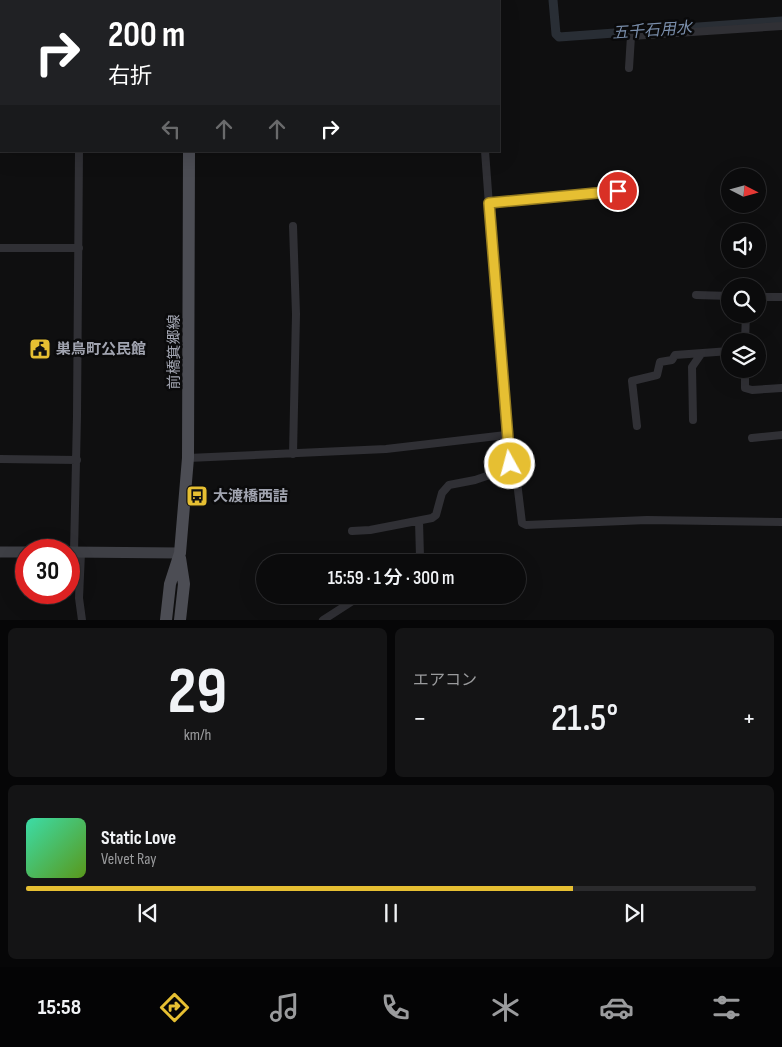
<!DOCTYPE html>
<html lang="ja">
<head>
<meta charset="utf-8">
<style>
	:root { --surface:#0b0b0c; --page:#141415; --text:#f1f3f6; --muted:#9a9b9d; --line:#2b2b2d; --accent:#e6bf32 }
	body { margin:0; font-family:"Sofia Sans Condensed","Noto Sans JP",sans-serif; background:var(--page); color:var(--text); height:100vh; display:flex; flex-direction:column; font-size:19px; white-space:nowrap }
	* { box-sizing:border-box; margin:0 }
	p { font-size:16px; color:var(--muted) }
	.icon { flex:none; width:28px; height:28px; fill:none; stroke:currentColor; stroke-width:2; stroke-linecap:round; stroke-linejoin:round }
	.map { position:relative; height:620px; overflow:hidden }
	.side { display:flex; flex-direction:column; gap:8px; padding:8px; background:#060607; flex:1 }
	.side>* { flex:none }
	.hud { position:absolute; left:0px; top:0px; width:500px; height:152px; box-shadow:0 5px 20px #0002,0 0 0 1px var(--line); background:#202124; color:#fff; overflow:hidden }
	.needle { width:32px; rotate:96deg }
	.controls { position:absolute; left:721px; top:168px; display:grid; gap:10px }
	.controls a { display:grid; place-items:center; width:45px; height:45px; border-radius:50%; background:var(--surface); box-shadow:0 5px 20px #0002,0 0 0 1px var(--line); font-size:25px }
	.speed { position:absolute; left:15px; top:539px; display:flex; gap:10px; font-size:25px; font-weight:700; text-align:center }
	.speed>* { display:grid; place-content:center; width:65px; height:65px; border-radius:50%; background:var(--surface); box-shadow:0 5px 20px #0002,0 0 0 1px var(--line); line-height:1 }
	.speed .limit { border:8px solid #d22; background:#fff; color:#111 }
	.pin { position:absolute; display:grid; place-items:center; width:42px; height:42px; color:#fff; margin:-21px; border:2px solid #fff; border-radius:50%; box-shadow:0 1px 5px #0007 }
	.me { position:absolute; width:55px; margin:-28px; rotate:353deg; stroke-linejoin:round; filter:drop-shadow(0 0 4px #0008) }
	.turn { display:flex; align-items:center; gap:18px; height:105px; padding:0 25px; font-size:22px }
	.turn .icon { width:65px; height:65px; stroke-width:2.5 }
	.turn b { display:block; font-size:35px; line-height:42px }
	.lanes { display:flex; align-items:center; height:48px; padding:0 25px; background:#0003; justify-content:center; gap:25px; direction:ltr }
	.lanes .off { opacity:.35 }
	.big { font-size:38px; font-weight:600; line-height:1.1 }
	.side .widget { flex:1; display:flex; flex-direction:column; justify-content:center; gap:8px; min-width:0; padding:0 18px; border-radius:8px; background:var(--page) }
	.side .dial { align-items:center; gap:0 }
	.dial b { font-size:65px; line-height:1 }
	.song { display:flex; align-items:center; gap:15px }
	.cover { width:60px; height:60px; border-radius:8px; background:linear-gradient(135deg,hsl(160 70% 55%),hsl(90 70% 35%)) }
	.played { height:5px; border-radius:2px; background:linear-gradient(90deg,var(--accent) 75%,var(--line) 75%) }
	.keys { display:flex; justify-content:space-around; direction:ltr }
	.heat { display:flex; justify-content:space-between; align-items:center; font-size:28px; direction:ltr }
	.side .tiles { flex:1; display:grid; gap:8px; grid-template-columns:1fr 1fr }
	.widget:last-child { grid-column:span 2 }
	.trip { position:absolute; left:256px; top:554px; width:270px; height:50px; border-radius:25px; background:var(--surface); box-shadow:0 5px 20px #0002,0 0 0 1px var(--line); font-weight:600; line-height:50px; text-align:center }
	.tab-bar { display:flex; height:80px; justify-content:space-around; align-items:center; background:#040405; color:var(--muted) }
	.tab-bar .icon { width:35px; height:35px }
	.tab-bar .selected { color:var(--accent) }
	.tab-bar b { font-size:22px; color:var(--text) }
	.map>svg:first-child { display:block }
</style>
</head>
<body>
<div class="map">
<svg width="782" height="620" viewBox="0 0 782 620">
	<rect width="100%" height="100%" fill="#0f0f10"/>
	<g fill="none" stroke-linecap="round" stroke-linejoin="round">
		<path stroke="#292e35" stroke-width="9" d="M553,0l3,34 3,3 223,-16"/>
		<path stroke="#303035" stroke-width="8" d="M78,0v1
			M292,0v1
			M313,0v1
			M474,0v1
			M0,55h1
			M629,68l2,-32 151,-10
			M485,151l21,284 4,33 7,14 5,41 4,2 121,-5 135,2
			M489,203l129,-12
			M0,248h79
			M696,295l34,1
			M758,297h24
			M745,341l1,-27
			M745,369v19l7,2 30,-2
			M693,420l-1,-53 9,-13
			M637,426l-5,-45 25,-6 3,-13 12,-2 3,-5 55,-4
			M752,438l30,-3
			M293,454l3,-140 -3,-88
			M188,458l198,-9 120,-14
			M0,459l77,1
			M352,531l18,-1 62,-12 4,-3 6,-22 7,-8 26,-5 35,-12
			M74,552l3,-136 2,-265
			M81,552l-2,46 3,22
			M415,562l5,-5 -1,-36
			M323,620l39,-25"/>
		<path stroke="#3e3f45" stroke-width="11" d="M0,552h26
			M69,552l111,1"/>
		<path stroke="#4c4d54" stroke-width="12" d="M190,1v-1
			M166,620l4,-36 10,-31 8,-95 1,-307
			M180,620l4,-36 -4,-26"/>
	</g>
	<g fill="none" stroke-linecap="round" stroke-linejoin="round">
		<g stroke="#967c20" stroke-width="12">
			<path id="route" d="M510,464l-21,-261 129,-12"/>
		</g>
		<use href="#route" stroke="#e6bf32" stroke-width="9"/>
	</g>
	<defs>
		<g id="civic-square" transform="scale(1.125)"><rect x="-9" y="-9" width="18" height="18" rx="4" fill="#e6bf32" stroke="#0a0a0b"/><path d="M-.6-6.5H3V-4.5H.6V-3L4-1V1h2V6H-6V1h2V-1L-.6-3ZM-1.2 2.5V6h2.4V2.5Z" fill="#111"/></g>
		<g id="bus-square" transform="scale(1.125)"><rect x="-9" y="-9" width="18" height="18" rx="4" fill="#e6bf32" stroke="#0a0a0b"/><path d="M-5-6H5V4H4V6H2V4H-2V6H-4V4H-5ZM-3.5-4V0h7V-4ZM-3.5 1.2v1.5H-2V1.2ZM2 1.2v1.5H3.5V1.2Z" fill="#111"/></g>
	</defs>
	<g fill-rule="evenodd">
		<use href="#civic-square" x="40" y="349"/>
		<use href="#bus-square" x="197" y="496"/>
	</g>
	<g text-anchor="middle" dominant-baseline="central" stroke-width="5" stroke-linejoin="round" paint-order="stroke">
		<g font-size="15" font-weight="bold" fill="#a1a4b0" stroke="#0a0a0b" text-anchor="start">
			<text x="56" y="349">巣鳥町公民館</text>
			<text x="213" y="496">大渡橋西詰</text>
		</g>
		<g font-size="15" fill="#a1a4b0" stroke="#0a0a0b">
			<text transform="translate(174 352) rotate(-90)">前橋箕郷線</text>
		</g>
		<g font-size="16" font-style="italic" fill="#798daa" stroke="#0a0a0b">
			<text transform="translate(652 31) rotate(-4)">五千石用水</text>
		</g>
	</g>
</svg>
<div class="controls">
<a><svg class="needle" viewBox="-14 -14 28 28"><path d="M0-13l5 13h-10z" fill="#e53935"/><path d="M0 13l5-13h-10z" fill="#9a9b9d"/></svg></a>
<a><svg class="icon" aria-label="sound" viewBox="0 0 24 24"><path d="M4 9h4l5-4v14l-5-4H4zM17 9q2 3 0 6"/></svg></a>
<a><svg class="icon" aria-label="search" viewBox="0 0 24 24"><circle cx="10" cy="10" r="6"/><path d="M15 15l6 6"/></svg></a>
<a><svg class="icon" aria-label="layers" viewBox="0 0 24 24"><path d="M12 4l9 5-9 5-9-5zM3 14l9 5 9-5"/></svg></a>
</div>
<div class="speed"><div class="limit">30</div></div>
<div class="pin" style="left:618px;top:191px;background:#d93025"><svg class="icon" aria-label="arrive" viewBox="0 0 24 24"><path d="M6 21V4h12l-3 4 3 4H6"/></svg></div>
<svg class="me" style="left:510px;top:464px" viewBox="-20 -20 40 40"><circle r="17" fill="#e6bf32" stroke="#fff" stroke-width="3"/><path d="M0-11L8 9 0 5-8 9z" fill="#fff"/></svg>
<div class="trip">15:59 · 1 分 · 300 m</div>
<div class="hud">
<div class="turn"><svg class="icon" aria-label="right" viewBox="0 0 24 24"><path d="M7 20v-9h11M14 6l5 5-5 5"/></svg><div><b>200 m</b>右折</div></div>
<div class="lanes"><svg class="icon off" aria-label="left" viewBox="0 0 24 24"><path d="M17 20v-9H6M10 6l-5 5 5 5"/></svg><svg class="icon off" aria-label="ahead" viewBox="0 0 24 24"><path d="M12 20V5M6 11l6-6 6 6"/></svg><svg class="icon off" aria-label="ahead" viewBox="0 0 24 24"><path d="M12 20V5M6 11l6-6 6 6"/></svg><svg class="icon" aria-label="right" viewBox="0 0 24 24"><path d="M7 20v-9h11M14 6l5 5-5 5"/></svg></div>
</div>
</div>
<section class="side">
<div class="tiles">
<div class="widget dial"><b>29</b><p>km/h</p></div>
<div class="widget"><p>エアコン</p>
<div class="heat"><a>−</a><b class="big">21.5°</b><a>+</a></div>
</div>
<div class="widget">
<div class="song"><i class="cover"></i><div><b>Static Love</b><p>Velvet Ray</p></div></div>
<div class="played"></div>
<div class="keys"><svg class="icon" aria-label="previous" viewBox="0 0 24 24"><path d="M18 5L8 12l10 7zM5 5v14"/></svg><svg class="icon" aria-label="pause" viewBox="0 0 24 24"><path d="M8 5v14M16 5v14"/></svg><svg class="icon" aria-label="next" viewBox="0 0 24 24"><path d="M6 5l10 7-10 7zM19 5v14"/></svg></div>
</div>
</div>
</section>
<nav class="tab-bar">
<b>15:58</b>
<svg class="icon selected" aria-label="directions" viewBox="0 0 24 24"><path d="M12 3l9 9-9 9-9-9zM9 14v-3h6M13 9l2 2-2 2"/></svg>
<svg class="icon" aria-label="music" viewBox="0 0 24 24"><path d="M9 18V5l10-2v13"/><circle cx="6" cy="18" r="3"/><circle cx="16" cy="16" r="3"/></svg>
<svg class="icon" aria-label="phone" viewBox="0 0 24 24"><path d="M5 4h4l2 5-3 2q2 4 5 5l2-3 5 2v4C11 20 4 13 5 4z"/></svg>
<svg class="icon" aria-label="climate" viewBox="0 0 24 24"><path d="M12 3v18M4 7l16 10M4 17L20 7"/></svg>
<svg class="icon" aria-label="car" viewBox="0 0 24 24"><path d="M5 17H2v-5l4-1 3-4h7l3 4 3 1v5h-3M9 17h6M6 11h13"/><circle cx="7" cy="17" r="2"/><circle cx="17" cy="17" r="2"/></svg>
<svg class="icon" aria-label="filters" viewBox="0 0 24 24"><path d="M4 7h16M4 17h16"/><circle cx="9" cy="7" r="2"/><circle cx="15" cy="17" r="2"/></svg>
</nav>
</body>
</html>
